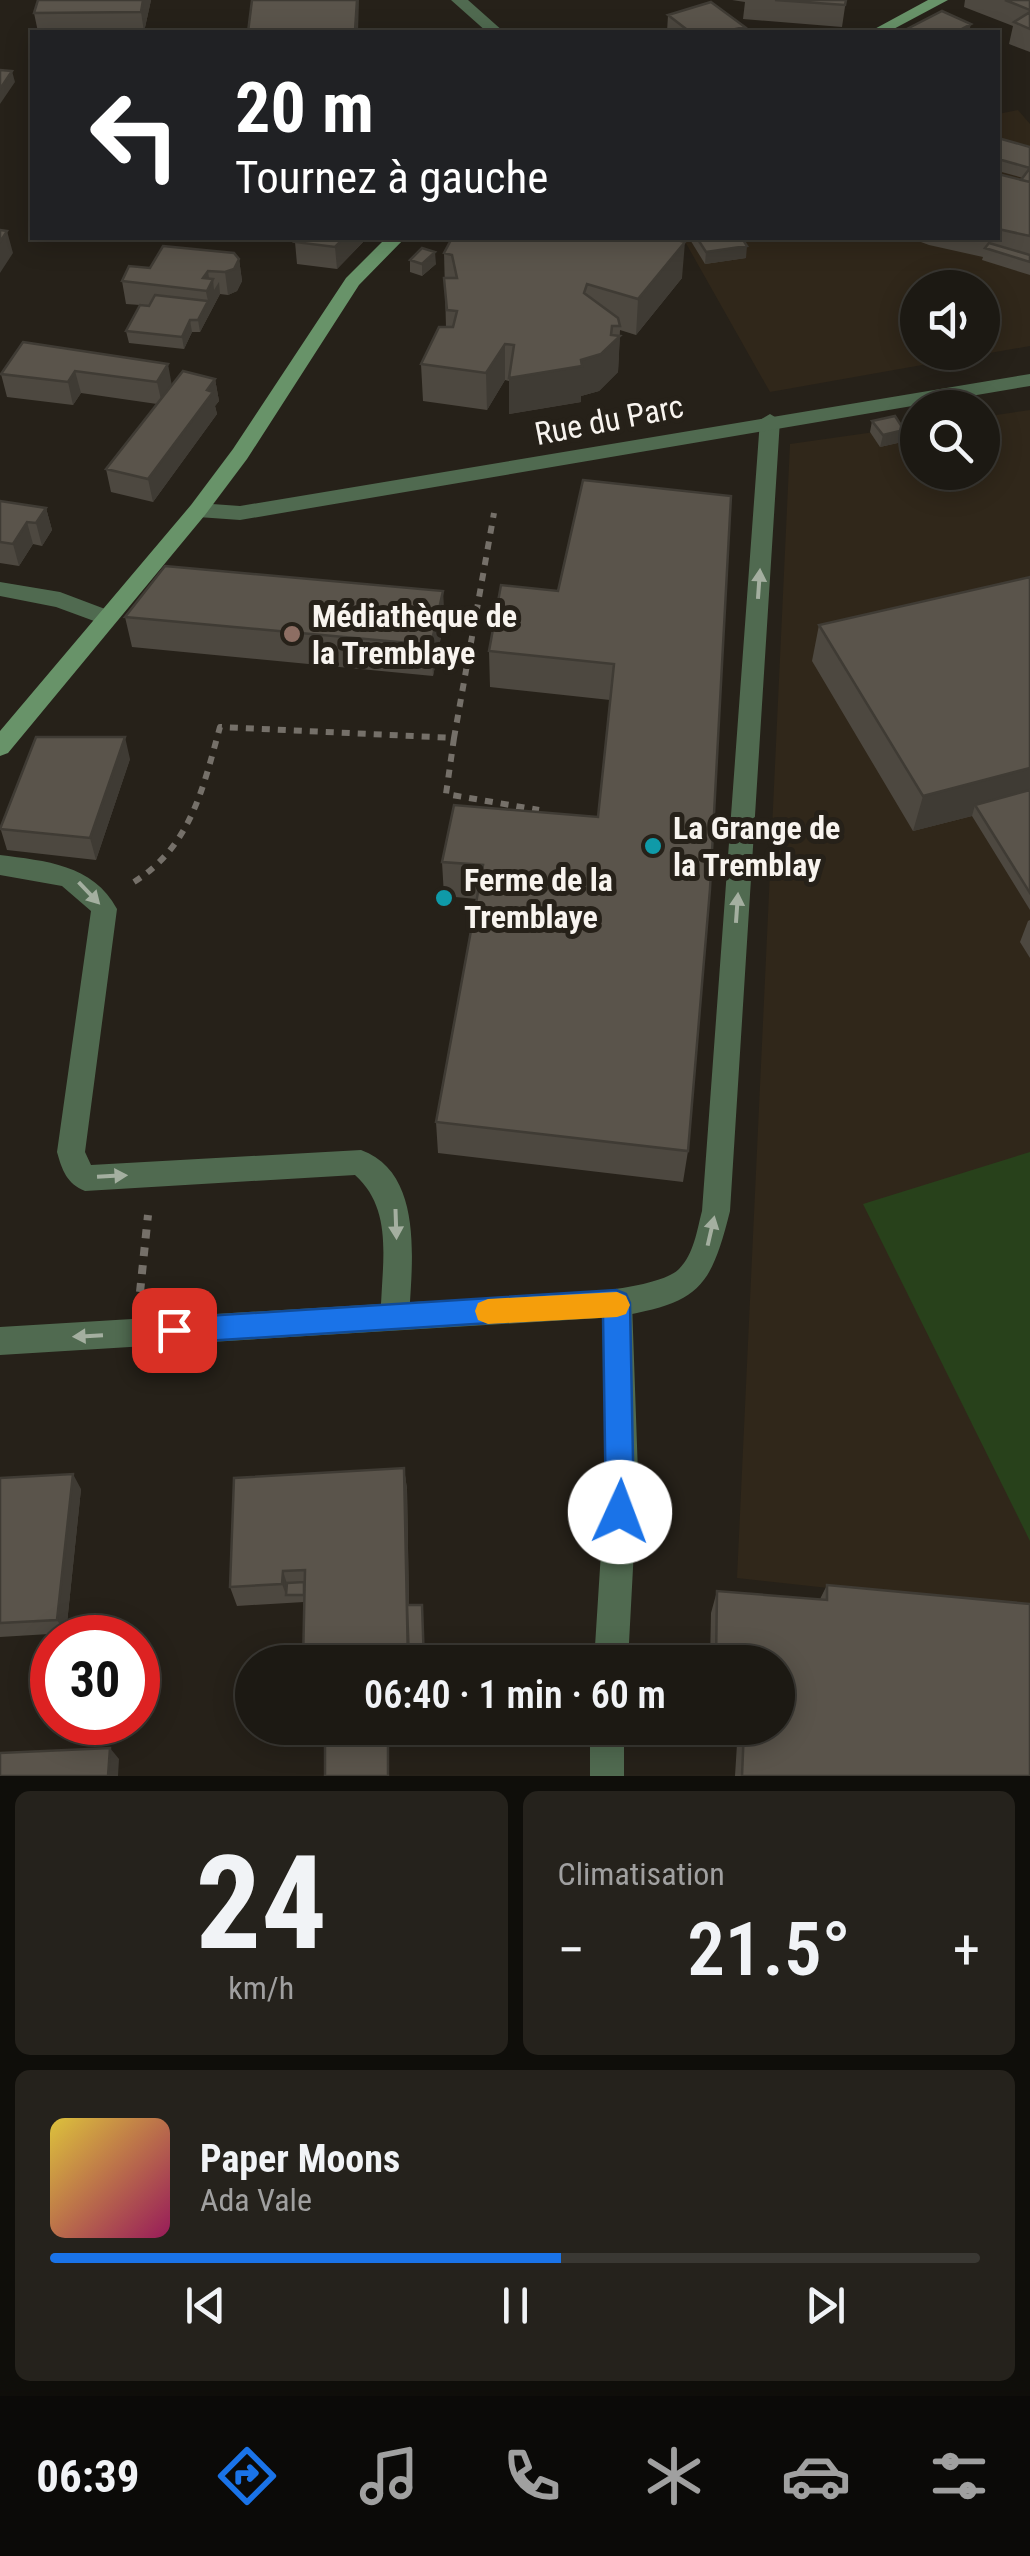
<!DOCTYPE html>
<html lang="fr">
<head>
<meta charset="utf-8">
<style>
	:root { --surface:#1c1913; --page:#25221c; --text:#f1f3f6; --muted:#a0a0a0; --line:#3a3833; --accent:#1a73e8 }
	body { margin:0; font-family:"Roboto Condensed",sans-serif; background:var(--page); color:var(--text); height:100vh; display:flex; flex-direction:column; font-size:38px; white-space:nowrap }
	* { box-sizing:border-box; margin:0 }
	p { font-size:32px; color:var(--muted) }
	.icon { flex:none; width:55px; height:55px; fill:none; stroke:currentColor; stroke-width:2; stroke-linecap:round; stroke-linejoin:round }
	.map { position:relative; height:1776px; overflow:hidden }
	.side { display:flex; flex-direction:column; gap:15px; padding:15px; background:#0f0e0a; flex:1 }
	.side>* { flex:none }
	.banner { position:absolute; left:30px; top:30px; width:970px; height:210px; border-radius:0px; box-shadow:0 5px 25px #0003,0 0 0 2px var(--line); background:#202124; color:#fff; overflow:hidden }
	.tools { position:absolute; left:900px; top:270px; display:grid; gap:20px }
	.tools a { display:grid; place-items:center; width:100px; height:100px; border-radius:50%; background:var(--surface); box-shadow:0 5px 25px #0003,0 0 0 2px var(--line); font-size:50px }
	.speed { position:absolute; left:30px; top:1615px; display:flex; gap:20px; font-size:50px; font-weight:700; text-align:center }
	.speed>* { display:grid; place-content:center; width:130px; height:130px; border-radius:50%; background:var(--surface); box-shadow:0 5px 25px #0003,0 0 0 2px var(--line); line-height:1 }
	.speed .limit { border:15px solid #d22; background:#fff; color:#111 }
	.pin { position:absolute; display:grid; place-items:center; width:85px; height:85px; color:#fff; margin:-42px; border-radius:20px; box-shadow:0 5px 15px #0006 }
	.me { position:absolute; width:110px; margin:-55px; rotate:2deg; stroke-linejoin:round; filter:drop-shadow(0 0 8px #0008) }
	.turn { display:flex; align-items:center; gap:35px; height:210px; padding:0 40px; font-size:45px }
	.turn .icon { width:130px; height:130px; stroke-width:2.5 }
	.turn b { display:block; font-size:70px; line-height:85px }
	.big { font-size:75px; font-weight:600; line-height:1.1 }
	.side .widget { flex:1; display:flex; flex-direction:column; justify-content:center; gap:15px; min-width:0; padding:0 35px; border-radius:15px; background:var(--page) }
	.side .dial { align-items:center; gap:0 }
	.dial b { font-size:130px; line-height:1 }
	.song { display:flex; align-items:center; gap:30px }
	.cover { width:120px; height:120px; border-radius:15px; background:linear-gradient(135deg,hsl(50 70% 55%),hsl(330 70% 35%)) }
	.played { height:10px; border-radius:5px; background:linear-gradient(90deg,var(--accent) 55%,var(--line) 55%) }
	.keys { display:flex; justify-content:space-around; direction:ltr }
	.heat { display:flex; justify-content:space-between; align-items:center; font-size:55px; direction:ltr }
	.side .tiles { flex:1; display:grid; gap:15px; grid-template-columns:1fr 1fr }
	.widget:last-child { grid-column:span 2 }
	.trip { position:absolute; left:235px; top:1645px; width:560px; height:100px; border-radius:50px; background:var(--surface); box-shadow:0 5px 25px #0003,0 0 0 2px var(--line); font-weight:600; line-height:100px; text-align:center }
	.tabs { display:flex; height:160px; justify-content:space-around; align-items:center; background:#0b0a08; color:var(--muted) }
	.tabs .icon { width:70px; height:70px }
	.tabs .selected { color:var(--accent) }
	.tabs b { font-size:45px; color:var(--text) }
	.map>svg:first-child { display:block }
</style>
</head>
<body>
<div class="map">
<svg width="1030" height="1776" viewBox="0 0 1030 1776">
	<rect width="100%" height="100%" fill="#262119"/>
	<path fill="#30271a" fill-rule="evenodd" d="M1018,110l12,14v222l-260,46 -87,-154h315v-124zM918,288h64v64h-64z
		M1030,410v1200l-293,-32 53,-1134 127,-18 1,46h64l1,-55z"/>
	<path fill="#28411b" d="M1030,1152v389l-167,-337z"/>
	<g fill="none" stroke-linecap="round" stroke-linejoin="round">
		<path stroke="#757069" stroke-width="6" stroke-dasharray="8 8" stroke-linecap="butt" d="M454,738l-8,56 93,16
			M134,882c57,-36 69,-94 86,-155l234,11 40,-225"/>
		<path stroke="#757069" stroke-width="8" stroke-dasharray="9 9" stroke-linecap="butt" d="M140,1292l8,-77"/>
		<path fill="#506a50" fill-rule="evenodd" d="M770,414l10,6 -50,791c-20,80 -32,91 -113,106l-617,38v-28l381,-23c2,-46 11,-96 -26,-129l-270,16c-18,-7 -23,-21 -28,-39l34,-241 -29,-25 -62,-11v-20c45,6 93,9 117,54l-32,243 6,13 270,-15c59,21 52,102 49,152 51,-3 239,-3 269,-33 15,-15 18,-39 23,-58l58,-791z"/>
		<path fill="#506a50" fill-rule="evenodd" d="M451,0h17l36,32h-17z
			M1030,374v12l-790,134 -42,-3 -10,-7 10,-7 42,3z
			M0,582l60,10 53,20 3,5 -11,8 -49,-18 -56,-11z
			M617,1289l10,4 5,10 6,171 -10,188h-34l12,-188 -4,-171 5,-10z
			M590,1728h34v48h-34z"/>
		<path fill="#689369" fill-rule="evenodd" d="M928,0h20l-60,32h-19z
			M386,238h19l-46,47 -112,174 -42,56 -197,238 -8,3v-25l191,-226 42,-56 113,-171z"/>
	</g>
	<path fill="#4d4840" d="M38,0h113l-7,32h-106l-4,-19z
		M732,0h114l-4,27 -99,-8 2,-17z
		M965,0h65v52l-21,-8 4,-18 -49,-19z
		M668,15l76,17h-77z
		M998,138l32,9v128l-48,-15 1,-3 -54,-12 -19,-7h88v-64l23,6 2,-2 -25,-7z
		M300,238h67l-30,31 -40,-5 -2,-22z
		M689,238h53l4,20 -41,6z
		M444,253l238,25 -46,57 -16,-5 -2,42 -19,19 -18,5v6l-72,12v-33l-4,-1 -18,30 -64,-9 -2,-37 25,-37z
		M239,259l3,22 -5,10 -9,4 -8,-1 -20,38h-8l-8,17 -55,-6 -3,-12 14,-26 -14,-1 -4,-23 28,-13z
		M410,260l26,4 -14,12 -12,-4z
		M23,342l149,43 43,-6 4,22 -4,5 2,8 -64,88 -42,-10 -5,-23 51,-65 -76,-11 -8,12 -66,-8 -6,-23z
		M872,421l30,21 -22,5 -10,-15z
		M731,496l-43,655 -5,31 -245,-29 -2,-31 41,-223 -33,-3 -2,-34 156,-45 12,-117 -120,-13 -1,-36 69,-60z
		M0,501l46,7 6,22 -10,16 -9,-2 -14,22 -19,-3z
		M1030,577v333l-58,-94 -59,15 -101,-170 7,-36z
		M443,591l1,31 -11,54 -301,-29 -7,-30z
		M130,759l-34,101 -89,-10 -7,-23z
		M1030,920v38l-10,-16 8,-21z
		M404,1468l3,21 2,116 14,7 -119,-10 -67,4 -7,-19z
		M0,1478l81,11 -15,144 -66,4z
		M827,1585l203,191h-295l3,-48h40v-66h-68l1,-49 6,-22 103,8z"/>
	<path fill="#3f3b34" d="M143,0h8l-7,32 -3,-20z
		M357,0h2l-1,32h-3z
		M971,24l-2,8h-10l1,-2z
		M745,27l-1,5h-13v-2z
		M12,71l3,11 -15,22v-15z
		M7,231l6,22 -13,20v-31z
		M344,238h23l-30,31 -2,-22z
		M685,242l-3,36 -46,57 2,-36z
		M747,246l-1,12 -41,6 1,-12z
		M435,252l1,12 -14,12v-12z
		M239,259l3,22 -5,10 -9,4 -3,-23z
		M208,271l2,14 3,-6 1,11 5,-8 1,12 -20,38 -2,-12 10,-19 -5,-23z
		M190,320l2,12 -8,17 -2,-12z
		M620,336l-2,36 -19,19 -18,5v6l-72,12v-36l72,-18z
		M505,344v36l-18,30 -1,-37z
		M168,364l4,22 -10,18 -5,-22z
		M75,371l6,22 -8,12 -5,-23z
		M215,379l4,22 -4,5 2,8 -64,88 -5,-23z
		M904,430l-2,12 -22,5 3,-12z
		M46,508l6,22 -10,16 -6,-23z
		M27,522l6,22 -14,22 -6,-22z
		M443,591l1,31 -11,54 -2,-31z
		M125,737l5,22 -34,101 -6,-22z
		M1030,768v32l-55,5 -3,11 -59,15 10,-35z
		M404,1468l3,21 3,173h-2z
		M73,1474l8,15 -15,144 -9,-13z
		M283,1571l6,19 -3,5 -4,-11z
		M110,1748l9,11 -1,17h-10z"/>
	<path fill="#5a544b" stroke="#3f3b34" stroke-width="2.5" d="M38,0h105l-2,12 -107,1z
		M252,0h105l-2,31 -107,1z
		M775,0h71l-1,5z
		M1005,0h25v10z
		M711,2l34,25 -14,3 2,2h-43l-22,-17z
		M942,11l29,13 -11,6 6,2h-65z
		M1030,12v17l-16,-7z
		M0,70l12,1 -12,18z
		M998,138l32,9v35l-9,-2 9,-12 -32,-9z
		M998,174l32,8v54l-32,-7z
		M0,230l7,1 -7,11z
		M300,238h44l-9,9 -40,-5z
		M452,238h217l16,4 -47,57 -51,-15 -3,9 34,25 2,8h-8l-1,9 9,1 -19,18 -20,6 1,6 -73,12 5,-33 -9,-1 -19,29 -65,-9 18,-37h14l4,-16 -10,-1 -3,-32h13l-5,-23 -8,-2z
		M697,238h45l5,8 -41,6z
		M989,243l41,12v7l-45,-14z
		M163,246l71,7 5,6 -5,10 -9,3 -17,-1 -5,7 10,1 -6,12 -85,-10 7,-15 21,2z
		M422,248l13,4 -13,12 -12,-4z
		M155,295l53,6 -10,19h-8l-8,17 -56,-6 14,-26 9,1z
		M23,342l145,22 -11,18 -82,-11 -7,11 -67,-8z
		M183,371l32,8 -8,11 6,2 -65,87 -42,-10z
		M895,416l9,14 -21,5 -11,-14z
		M583,480l148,16 -21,393 -22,262 -252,-29 47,-257 -41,-3 12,-57 144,12 16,-153 -125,-13 12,-66 57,6z
		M0,501l46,7 -10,15 -9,-1 -14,22 -13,-2z
		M165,566l278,25 -12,54 -306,-28z
		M1030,577v191l-107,28 -104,-171z
		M36,737h89l-35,101 -90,-9z
		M1030,790v103l-55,-88z
		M404,1468l4,194h-105l2,-92 -22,1 -1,13 -52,3 4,-109z
		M73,1474l-16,146 -57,3v-145z
		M304,1582v13h-18l1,-12z
		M827,1585l203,19v172h-288l2,-48h34v-66h-62l1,-71 110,9z
		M407,1605h15l2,57h-15z
		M388,1729v47h-63v-44z
		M110,1748l-2,28h-108v-23z"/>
	<defs><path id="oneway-solid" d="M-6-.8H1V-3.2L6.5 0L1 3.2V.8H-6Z" transform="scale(2.5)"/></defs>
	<g fill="#a4afa0">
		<use href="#oneway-solid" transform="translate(759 584) rotate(-86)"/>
		<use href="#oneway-solid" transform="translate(89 893) rotate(46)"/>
		<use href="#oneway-solid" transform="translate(737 908) rotate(-86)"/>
		<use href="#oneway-solid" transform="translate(112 1176) rotate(-3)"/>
		<use href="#oneway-solid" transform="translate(396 1224) rotate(88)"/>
		<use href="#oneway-solid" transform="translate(711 1231) rotate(-77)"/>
		<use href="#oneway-solid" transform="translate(88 1336) rotate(177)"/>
	</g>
	<path fill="#1a73e8" stroke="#114b97" stroke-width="2.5" d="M616,1290l10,4 4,9 4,209 -4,10 -10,4 -10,-4 -4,-10 -3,-196 -429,27 -10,-3 -4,-10 4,-9 10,-3z"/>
	<path fill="#f59e0b" d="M617,1292l9,4 4,9 -4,9 -9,3 -129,7 -10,-4 -3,-9 3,-8 10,-4z"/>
	<circle fill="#8d6e63" stroke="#262119" stroke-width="4" cx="292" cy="634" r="10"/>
	<g fill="#0f9aa8" stroke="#262119" stroke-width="4">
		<circle cx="653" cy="846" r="10"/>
		<circle cx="444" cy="898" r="10"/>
	</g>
	<g text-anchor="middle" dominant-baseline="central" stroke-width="10" stroke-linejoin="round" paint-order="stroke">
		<g font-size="32" fill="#f8f4ef" stroke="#262119">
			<text transform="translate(609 420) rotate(-11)">Rue du Parc</text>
		</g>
		<g font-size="32" font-weight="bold" fill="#f8f4ef" stroke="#262119" text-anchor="start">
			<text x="312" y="616">Médiathèque de<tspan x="312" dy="37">la Tremblaye</tspan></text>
			<text x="673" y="828">La Grange de<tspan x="673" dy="37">la Tremblay</tspan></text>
			<text x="464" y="880">Ferme de la<tspan x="464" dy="37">Tremblaye</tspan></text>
		</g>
	</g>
</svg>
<div class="tools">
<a><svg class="icon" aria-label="sound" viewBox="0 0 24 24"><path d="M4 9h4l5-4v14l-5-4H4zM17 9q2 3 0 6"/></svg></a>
<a><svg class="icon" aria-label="search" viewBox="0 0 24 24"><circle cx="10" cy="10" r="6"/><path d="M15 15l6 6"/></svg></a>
</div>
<div class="speed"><div class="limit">30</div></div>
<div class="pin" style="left:174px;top:1330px;background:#d93025"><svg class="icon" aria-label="arrive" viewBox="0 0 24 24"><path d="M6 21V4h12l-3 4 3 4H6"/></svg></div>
<svg class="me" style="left:620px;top:1512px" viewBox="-20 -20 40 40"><circle r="19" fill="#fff"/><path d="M0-13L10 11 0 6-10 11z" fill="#1a73e8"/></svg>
<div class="trip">06:40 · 1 min · 60 m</div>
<div class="banner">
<div class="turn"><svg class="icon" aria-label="left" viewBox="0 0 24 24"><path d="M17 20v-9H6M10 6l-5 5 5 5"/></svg><div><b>20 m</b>Tournez à gauche</div></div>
</div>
</div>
<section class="side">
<div class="tiles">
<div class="widget dial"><b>24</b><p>km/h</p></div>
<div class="widget"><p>Climatisation</p>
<div class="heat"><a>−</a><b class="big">21.5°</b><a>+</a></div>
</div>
<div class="widget">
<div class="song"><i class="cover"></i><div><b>Paper Moons</b><p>Ada Vale</p></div></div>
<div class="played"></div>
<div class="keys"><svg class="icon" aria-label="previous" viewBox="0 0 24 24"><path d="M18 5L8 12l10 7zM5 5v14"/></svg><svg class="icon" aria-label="pause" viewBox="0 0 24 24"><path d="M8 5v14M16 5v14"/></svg><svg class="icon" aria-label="next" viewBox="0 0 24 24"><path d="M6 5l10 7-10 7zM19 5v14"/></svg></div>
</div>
</div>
</section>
<nav class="tabs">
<b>06:39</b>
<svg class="icon selected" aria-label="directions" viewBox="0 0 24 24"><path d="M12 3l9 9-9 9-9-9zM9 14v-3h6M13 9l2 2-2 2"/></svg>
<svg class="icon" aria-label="music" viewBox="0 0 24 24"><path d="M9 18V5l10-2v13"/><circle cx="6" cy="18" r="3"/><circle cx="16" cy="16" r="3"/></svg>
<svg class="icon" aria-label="phone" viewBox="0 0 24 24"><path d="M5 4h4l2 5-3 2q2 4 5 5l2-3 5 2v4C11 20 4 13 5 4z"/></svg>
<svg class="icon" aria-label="climate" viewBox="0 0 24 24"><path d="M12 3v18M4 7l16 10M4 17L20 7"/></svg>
<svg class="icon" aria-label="car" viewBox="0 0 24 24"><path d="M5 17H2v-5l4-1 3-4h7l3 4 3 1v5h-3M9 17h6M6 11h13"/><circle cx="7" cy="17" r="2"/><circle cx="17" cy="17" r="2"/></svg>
<svg class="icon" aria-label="filters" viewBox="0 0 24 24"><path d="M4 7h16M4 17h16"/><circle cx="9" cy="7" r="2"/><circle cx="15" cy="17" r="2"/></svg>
</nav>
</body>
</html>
